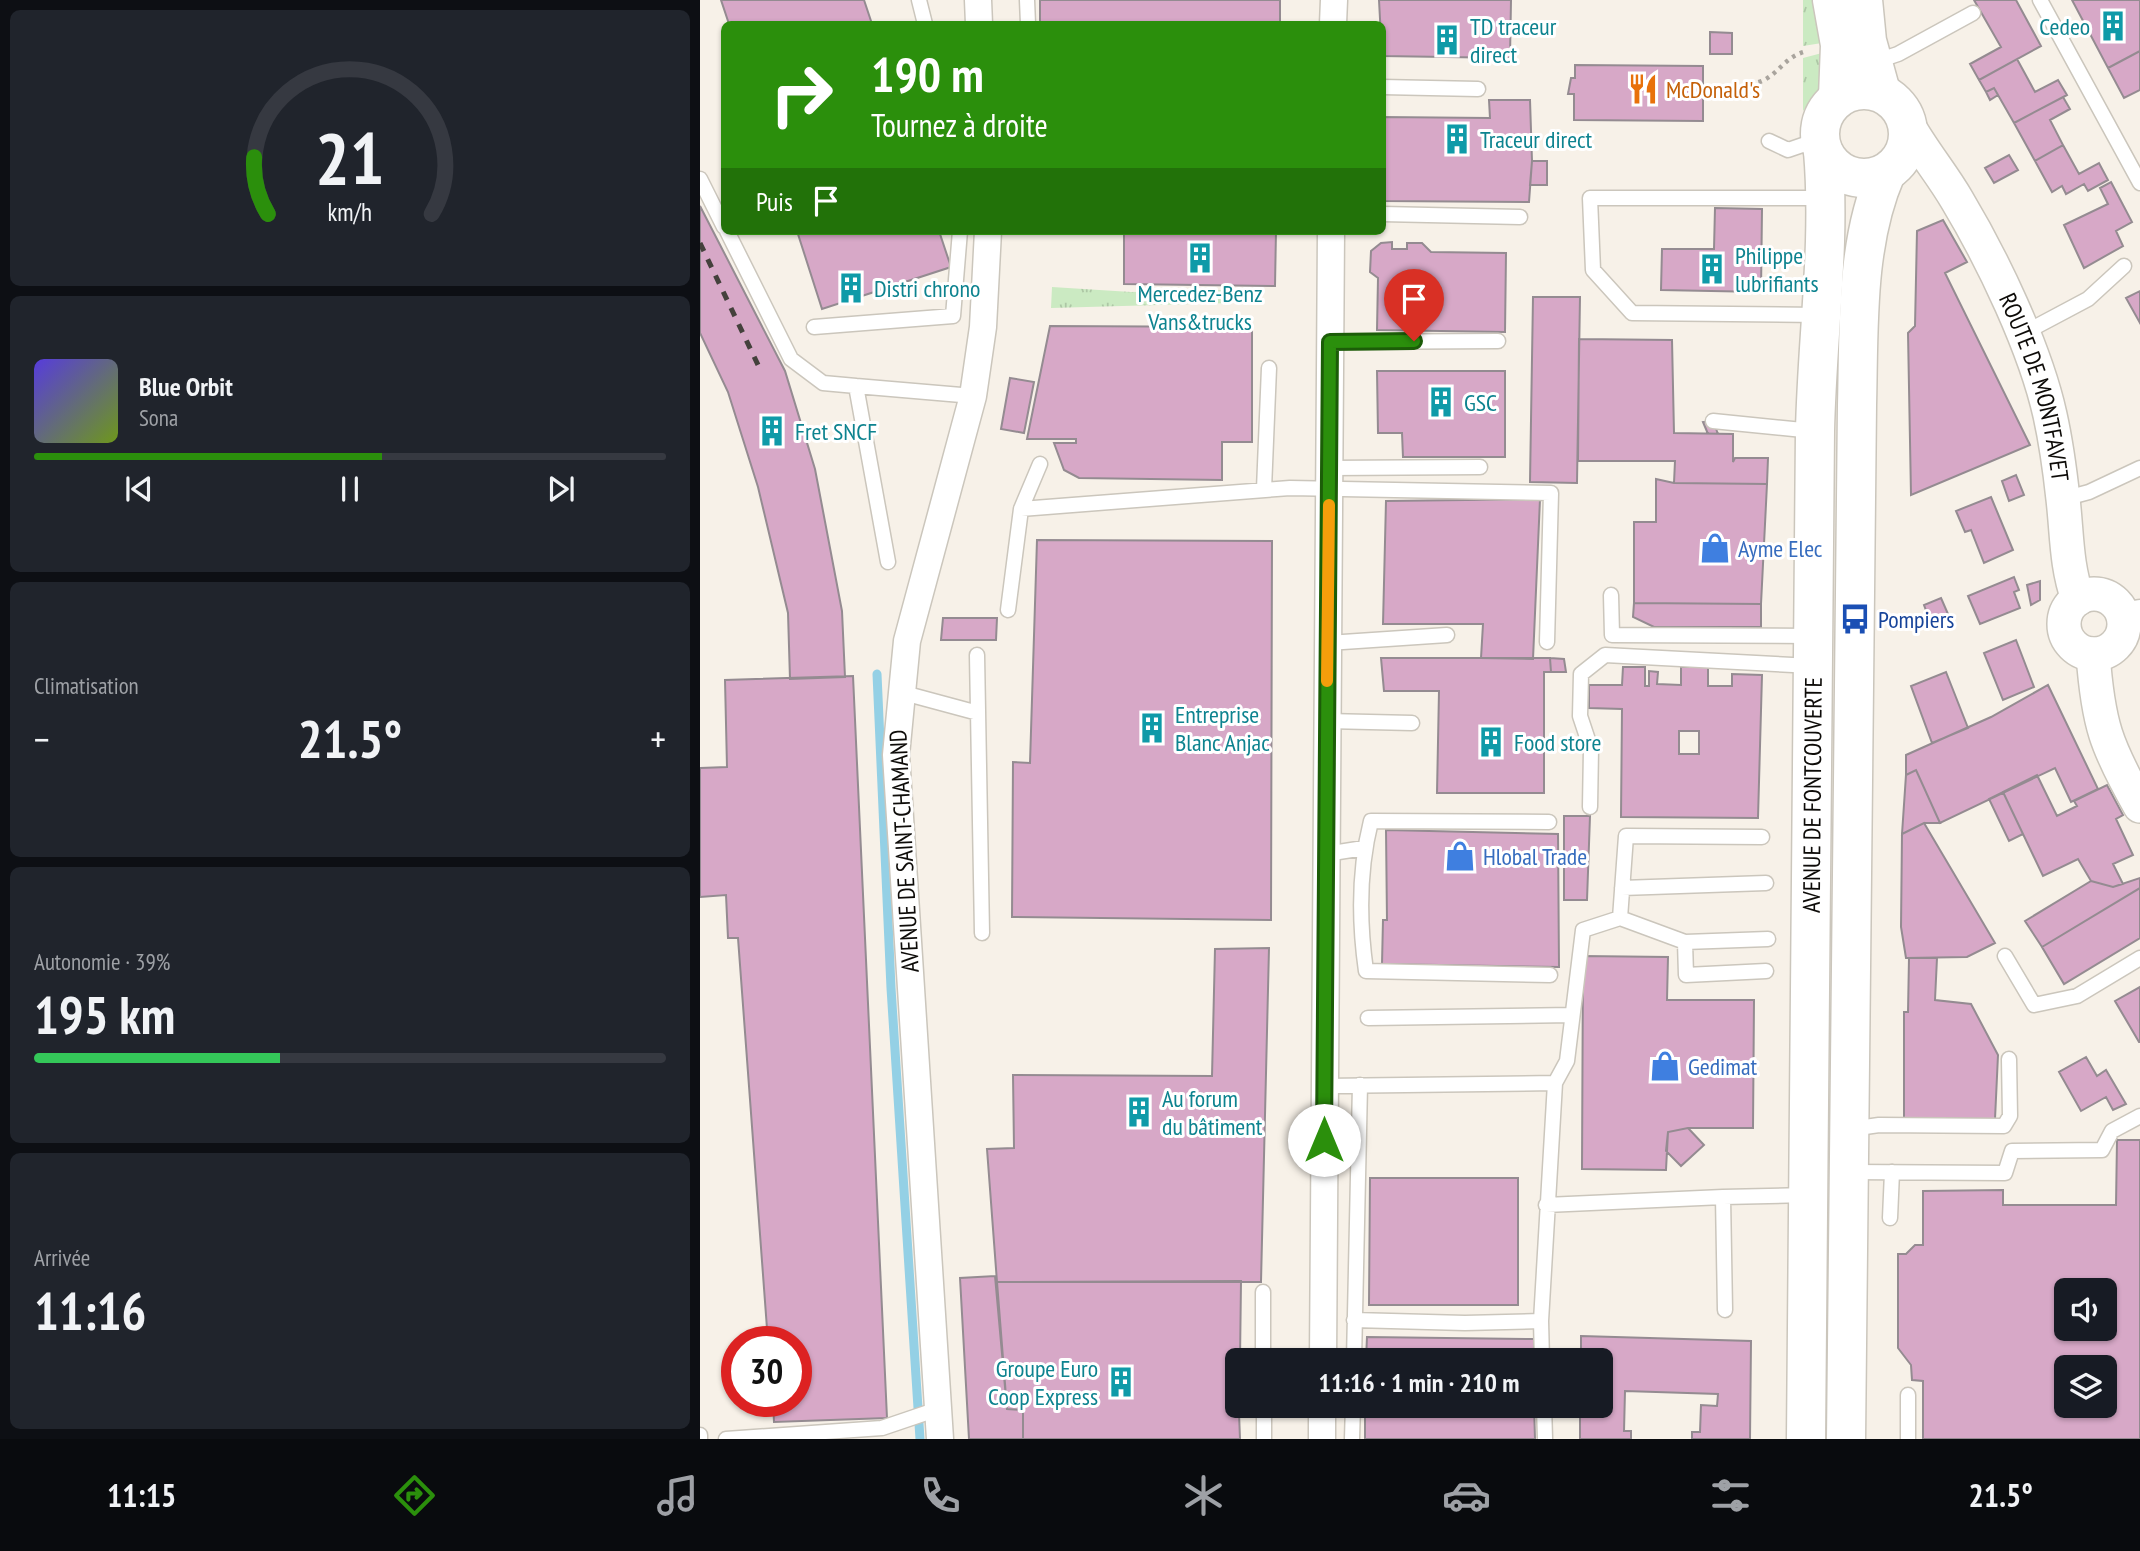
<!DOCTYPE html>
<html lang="fr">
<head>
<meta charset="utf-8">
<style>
	:root { --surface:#171b24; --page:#20242c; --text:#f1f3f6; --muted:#9ea1a6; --line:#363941; --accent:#2b8f0c }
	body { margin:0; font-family:"PT Sans Narrow",sans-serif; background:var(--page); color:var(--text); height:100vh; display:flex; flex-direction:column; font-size:26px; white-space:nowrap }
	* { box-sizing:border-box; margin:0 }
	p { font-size:23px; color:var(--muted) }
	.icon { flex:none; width:38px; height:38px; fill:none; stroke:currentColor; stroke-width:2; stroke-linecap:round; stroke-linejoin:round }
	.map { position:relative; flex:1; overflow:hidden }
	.side { display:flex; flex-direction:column; gap:10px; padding:10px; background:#0d0f14; width:700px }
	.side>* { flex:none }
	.top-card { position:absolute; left:21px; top:21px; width:665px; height:214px; border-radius:10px; box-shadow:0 2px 5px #0004; background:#2b8f0c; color:#fff; overflow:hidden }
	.buttons { position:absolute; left:1354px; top:1278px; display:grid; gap:14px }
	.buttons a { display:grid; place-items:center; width:63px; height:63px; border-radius:10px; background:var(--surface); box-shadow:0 2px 5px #0004; font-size:35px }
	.speed { position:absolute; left:21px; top:1326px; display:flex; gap:14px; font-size:35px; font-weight:700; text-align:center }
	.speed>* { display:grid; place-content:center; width:91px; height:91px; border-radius:50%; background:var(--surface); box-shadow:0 2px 5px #0004; line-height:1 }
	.speed .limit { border:10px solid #d22; background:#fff; color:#111 }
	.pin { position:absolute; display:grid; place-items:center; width:60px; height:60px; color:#fff; margin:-72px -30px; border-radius:50% 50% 50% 0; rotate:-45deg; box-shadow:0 0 7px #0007 }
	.pin .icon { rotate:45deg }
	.me { position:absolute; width:77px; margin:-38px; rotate:0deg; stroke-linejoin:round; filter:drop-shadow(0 0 5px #0008) }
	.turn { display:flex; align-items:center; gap:24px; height:147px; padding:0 35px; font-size:32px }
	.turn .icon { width:91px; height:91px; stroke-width:2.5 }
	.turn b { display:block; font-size:49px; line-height:60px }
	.then { display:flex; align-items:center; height:66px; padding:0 35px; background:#0003; gap:14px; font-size:26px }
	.big { font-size:52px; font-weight:700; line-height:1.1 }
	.side .card { flex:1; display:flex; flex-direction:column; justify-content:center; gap:10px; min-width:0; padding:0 24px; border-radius:10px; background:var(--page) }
	.side .dial { align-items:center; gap:0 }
	.dial svg { height:182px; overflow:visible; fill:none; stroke:var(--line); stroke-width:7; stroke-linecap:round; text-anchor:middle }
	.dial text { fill:var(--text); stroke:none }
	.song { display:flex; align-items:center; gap:21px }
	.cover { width:84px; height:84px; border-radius:10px; background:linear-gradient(135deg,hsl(250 70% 55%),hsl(80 70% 35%)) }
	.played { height:7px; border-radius:4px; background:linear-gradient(90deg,var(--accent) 55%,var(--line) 55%) }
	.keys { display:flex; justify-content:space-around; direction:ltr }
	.heat { display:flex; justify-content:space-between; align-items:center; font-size:38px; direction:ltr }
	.charge { height:10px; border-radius:5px; background:linear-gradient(90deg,#34c759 39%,var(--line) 0) }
	.trip { position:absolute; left:525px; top:1348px; width:388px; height:70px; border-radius:10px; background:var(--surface); box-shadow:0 2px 5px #0004; font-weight:700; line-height:70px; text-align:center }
	.dock { display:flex; height:112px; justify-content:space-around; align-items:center; background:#090b0e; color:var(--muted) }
	.dock .icon { width:49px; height:49px }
	.dock .selected { color:var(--accent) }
	.dock b { font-size:32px; color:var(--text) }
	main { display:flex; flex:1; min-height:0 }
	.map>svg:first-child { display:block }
</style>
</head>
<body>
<main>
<section class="side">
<div class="card dial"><svg viewBox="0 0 100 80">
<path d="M14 69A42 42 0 1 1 86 69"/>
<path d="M14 69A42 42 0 0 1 8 44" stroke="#2b8f0c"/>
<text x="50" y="56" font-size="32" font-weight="700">21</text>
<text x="50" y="72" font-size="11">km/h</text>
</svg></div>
<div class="card">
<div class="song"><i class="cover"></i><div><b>Blue Orbit</b><p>Sona</p></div></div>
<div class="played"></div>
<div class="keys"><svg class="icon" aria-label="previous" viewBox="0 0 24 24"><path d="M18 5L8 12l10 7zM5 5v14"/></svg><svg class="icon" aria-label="pause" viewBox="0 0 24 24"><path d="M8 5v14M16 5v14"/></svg><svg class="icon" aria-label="next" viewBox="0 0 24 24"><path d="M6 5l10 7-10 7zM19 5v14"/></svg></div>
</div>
<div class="card"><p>Climatisation</p>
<div class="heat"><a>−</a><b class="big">21.5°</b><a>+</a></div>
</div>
<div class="card"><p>Autonomie · 39%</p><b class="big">195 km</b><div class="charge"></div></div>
<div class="card"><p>Arrivée</p><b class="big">11:16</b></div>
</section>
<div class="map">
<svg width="1440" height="1439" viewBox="0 0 1440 1439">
	<defs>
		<pattern id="grass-tufts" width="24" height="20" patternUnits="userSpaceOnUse" patternTransform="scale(1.75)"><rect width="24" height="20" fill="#cbeac2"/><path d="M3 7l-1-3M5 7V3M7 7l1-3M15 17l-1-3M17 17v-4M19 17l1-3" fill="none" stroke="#adc7a5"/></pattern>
	</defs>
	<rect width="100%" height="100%" fill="#f7f1e8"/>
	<path fill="url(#grass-tufts)" d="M1103,0h12l7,43 -19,3z
		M1122,53l-2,35 -17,23v-53z
		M352,287l79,5 94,-2 5,13 -179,5z"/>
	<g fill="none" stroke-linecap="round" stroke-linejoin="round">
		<path stroke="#94d0e5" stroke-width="9" d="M177,674l14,314 29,451"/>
	</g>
	<path fill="#d7a8c7" stroke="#948b91" stroke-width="2" fill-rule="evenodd" d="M21,0h143l8,24h-143z
		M340,0h240v24h-240z
		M679,0h132l-1,58 -128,-2z
		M1274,0h42l25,46 -62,34 -9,-16 31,-17z
		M1372,0h68v51l-32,17z
		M1010,32l22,1v21h-22z
		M1440,51v39l-16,8 -16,-30z
		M1317,59l18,33 23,-12 9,15 -53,28 -20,-35 -8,4 -7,-12z
		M875,65l128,1v55l-129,-1v-26h-6l3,-16h4z
		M1294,88l4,7 -8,5 -4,-8z
		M1363,97l7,12 -20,11 13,25 -28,16 -21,-38z
		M789,100h41l2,61 -3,41 -147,-1v-84l108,1z
		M1363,145l16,29 20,-11 9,17 -20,11 -4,-7 -18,10 -4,-8 -10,6 -17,-31z
		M1309,155l9,15 -24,13 -9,-15z
		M832,161h15v24h-17z
		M1411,182l21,40 -16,9 7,15 -39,22 -20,-43 44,-21 -8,-16z
		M0,206l85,165 30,98 27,142 3,66 -55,2 -2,-66 -30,-126 -30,-95 -28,-59z
		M1015,208l47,1 -1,83 -100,-2 1,-41h52z
		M1243,220l24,42 -22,11 85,172 -119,50 -3,-162 7,-7 2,-95z
		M97,231h142l12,36 -129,42z
		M424,231h152l-1,55 -151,-2z
		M692,242v7h15v-6h15l9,9 75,1 -1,79 -128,-2 1,-52 -8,-6 1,-21 10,-8z
		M1440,291v32l-14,-25z
		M833,297h47l-3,186 -47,-1z
		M350,326l202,1v115h-30v38l-143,-2 -15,-8 -10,-27h22v-4h-49z
		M879,339l93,1 2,93 59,1v28l2,-4h33l-1,26 -93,-1 1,-22h-97z
		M677,371h128v86h-102l-1,-24h-24z
		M310,378l24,4 -10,51 -23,-4z
		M1013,421l5,13h-10l-5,-12z
		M1316,475l8,20 -15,6 -7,-20z
		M956,479l18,4 93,1 -6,120 -127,-1v-81h22z
		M1291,497l22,53 -29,13 -13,-33 -6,2 -9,-21z
		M840,499l-7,160 -52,-1 2,-34h-100l3,-123z
		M337,540l235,1 -1,379 -259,-3 1,-155 17,1z
		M1314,577l5,13 -5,2 6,16 -40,16 -12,-28z
		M1340,581v19l-9,5 -4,-20z
		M1241,598l7,16 -18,7 -6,-16z
		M934,603l127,1v23h-107l-21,-10z
		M243,618h54l-1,22h-55z
		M1316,640l18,47 -31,13 -19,-47z
		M681,658h169l1,14h-7v121h-107l2,-102h-55z
		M850,658l14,1 2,13h-15z
		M923,667h22v19h4v-15l9,1 -1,12 24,1v-18h27v19h24v-12l30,1 -4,143 -137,-1 1,-108 -33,-1v-23h33zM979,731h20v23h-20z
		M1246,672l22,56 -36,15 -21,-57z
		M153,676l34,742 -113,4 -1,-20h23v-60h-28l-30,-404h-10l-2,-43 -26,2v-129l27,-1 -2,-87z
		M1348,685l50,104 -27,13 -16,-34 -115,55 -24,-53 -10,5v-20l85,-38z
		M1216,770l24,53h-16l-22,11 4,-59z
		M1337,775l20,41 20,-10 -3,-5 33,-16 16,30 -7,4 17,36 -20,9 10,20 -10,3 -22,-6 -13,-22 -35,17 -40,-84z
		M1303,792l20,42 -14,7 -20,-42z
		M864,816h26l-3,84h-23z
		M1224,823l71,120 -28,14 -61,1 -5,-31 1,-93z
		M686,830l172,4 1,133 -177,-3 1,-44h4z
		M1440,878v10l-98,59 -17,-26 66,-40 22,6z
		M1440,888v50l-76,46 -22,-37z
		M569,948l-8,334h-264l-10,-133 27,-1 -1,-73 199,1 3,-127z
		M883,956l85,1 -1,43h87l-1,128h-65l-20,4 -2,38 -84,-1z
		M1209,958h28l-2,42 36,4 27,51 -3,64 -91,-1v-106h4z
		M1440,987v55h-1l-24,-41z
		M1386,1057l11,19 9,-6 20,34 -13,6 -7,-13 -25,14 -22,-39z
		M988,1128l16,17 -23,21 -15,-15 2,-19z
		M1417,1140h23v299h-217v-58l-11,-1 -1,-15 -13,-17v-94h8l9,-9h8v-54l80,-1v15h113zM1367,1290h38v38h-38zM1367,1367h38v38h-38z
		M670,1178h148v127h-149z
		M295,1276l12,133 16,1v29h-54l-9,-161z
		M541,1281l-1,79h-3l3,79h-217v-29l-16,-1 -10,-127z
		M881,1336l170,5 -1,98h-58v-7h8l1,-27 16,1 1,-12 -93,-3 -1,40h7v8h-51v-34h21v-45h-20z
		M667,1337l167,2v21h-168z
		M665,1405h169l1,34h-170z"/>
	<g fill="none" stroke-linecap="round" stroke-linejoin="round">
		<g stroke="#cbc6bc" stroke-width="17">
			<path id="service" d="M219,0l6,24
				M327,0l1,24
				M1340,0l100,183
				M1174,62l24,-8 75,-41
				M682,87l96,2
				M1069,141l19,9 32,-11
				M0,179l24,48
				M682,214l138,3
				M27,231l64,128 32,24 33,3
				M1119,315l-187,-2 -39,-43 -3,-72h234
				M114,327l139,-11 7,-85
				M1324,333l64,-34 36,-33
				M630,342l168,-1
				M1013,421l100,10
				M340,464l-19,45 269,-21 261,5 -4,149
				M629,468l151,-1
				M564,489l5,-121
				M1363,499l26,-7 51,-24
				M188,562l-32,-176 117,10
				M911,595l1,40 200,1
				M308,610l13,-101
				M628,643l119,-8
				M277,655l5,278
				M200,692l78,21
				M627,721l85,2
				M890,807l1,-58 -11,-33 1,-42 24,-19 207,11
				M849,822l-178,-1c-12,48 -12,101 -5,150l184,4
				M626,854l38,-6
				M922,888l144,-5
				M920,918l65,24 83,-3
				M985,942l1,33 80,-4
				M1305,956l29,49 43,-9 63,-38
				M668,1018l204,-3
				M855,1083l12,-22 16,-131 37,-12 6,-82 136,1
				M625,1086l230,-3 -14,238 1,39
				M1151,1129l28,-4 125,1 6,-10 -1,-57
				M1151,1172l154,1 7,-22 90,-1 10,-19 28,-15
				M846,1205l177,-8
				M1190,1218l2,-46
				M563,1292v68
				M1025,1310l-2,-113 84,-2
				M654,1320l111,3 76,-2
				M654,1360l6,-275
				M1208,1395v44
				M564,1405v34
				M844,1405l1,34
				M0,1435v4
				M26,1439l156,-11 56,-19
				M652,1439l1,-34"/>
		</g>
		<g stroke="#cbc6bc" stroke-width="29">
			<path id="minor" d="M278,0l1,24
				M633,24l1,-24
				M1422,616l18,-3
				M623,1360l8,-1129
				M240,1439l-44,-684 11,-114 66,-245 10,-69 5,-96
				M622,1439v-34"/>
		</g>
		<g stroke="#cbc6bc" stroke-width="36">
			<g id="tertiary">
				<path id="s1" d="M1208,125c15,27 34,49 49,75 36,60 78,148 93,215 6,27 10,56 13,84 4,34 3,67 15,100"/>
				<circle cx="1394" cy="624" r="30"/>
				<path d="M1393,654c5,70 13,92 47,152"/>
			</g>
		</g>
		<g stroke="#cbc6bc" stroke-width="41">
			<g id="secondary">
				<path d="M1132,0l8,45 -2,52"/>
				<path d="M1163,0l4,41 14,51"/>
				<circle cx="1164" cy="134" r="44"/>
				<path id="s2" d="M1106,1439l9,-1008c2,-94 16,-187 8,-280"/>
				<path d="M1146,1439l11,-1034c2,-76 -2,-161 29,-232"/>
			</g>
		</g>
		<path stroke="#a9a49d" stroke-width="4.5" stroke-dasharray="3.5 5" stroke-linecap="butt" d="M1050,84c28,-3 31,-28 58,-33"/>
		<use href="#service" stroke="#fff" stroke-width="14"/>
		<use href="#minor" stroke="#fff" stroke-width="26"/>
		<use href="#tertiary" stroke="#fff" stroke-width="33"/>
		<use href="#secondary" stroke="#fff" stroke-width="38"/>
		<path stroke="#44413c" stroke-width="5" stroke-dasharray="9 9" stroke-linecap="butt" d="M0,243l59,124"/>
	</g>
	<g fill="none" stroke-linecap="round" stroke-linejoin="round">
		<g stroke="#1c5d08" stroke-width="18">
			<path id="route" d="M624,1140l6,-798 84,-1"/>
		</g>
		<use href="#route" stroke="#2b8f0c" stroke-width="12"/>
		<path stroke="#f59e0b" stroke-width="12" d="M627,681l2,-176"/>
	</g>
	<defs>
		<g id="building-bare" transform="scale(2.415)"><path d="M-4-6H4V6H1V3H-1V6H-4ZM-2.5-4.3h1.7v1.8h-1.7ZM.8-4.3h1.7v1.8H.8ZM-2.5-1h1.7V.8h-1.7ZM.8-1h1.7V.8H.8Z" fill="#0f9aa8" stroke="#fff" stroke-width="2.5" paint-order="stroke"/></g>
		<g id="restaurant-bare" transform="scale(2.415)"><path d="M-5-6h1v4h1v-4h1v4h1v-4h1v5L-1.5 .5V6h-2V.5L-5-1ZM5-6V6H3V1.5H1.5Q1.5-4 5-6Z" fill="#e8710a" stroke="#fff" stroke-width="2.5" paint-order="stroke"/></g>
		<g id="shop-bare" transform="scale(2.415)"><path d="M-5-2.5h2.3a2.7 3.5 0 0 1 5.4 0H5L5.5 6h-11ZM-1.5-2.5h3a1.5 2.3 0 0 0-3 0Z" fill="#3f7fe0" stroke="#fff" stroke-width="2.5" paint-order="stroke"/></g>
		<g id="bus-bare" transform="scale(2.415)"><path d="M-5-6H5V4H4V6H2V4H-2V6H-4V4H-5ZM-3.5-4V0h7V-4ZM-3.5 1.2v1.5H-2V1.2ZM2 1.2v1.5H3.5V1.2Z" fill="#1a4fb4" stroke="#fff" stroke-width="2.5" paint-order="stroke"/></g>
	</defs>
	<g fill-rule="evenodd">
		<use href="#building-bare" x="1413" y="26"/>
		<use href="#building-bare" x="747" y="40"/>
		<use href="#restaurant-bare" x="943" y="89"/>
		<use href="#building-bare" x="757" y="139"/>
		<use href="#building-bare" x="500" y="258"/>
		<use href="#building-bare" x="1012" y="269"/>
		<use href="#building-bare" x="151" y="288"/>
		<use href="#building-bare" x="741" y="402"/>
		<use href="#building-bare" x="72" y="431"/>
		<use href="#shop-bare" x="1015" y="548"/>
		<use href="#bus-bare" x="1155" y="619"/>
		<use href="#building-bare" x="452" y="728"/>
		<use href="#building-bare" x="791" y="742"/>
		<use href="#shop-bare" x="760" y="856"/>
		<use href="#shop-bare" x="965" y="1066"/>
		<use href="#building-bare" x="439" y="1112"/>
		<use href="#building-bare" x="421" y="1382"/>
	</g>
	<g text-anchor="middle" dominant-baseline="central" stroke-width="6" stroke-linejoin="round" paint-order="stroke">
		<g font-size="24" fill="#0d838f" stroke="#fff" text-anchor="start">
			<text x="770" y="26">TD traceur<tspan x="770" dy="28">direct</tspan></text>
			<text x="1390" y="26" text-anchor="end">Cedeo</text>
			<text x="780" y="139">Traceur direct</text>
			<text x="1035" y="255">Philippe<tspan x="1035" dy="28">lubrifiants</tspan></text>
			<text x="174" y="288">Distri chrono</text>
			<text x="500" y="293" text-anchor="middle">Mercedez-Benz<tspan x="500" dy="28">Vans&amp;trucks</tspan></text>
			<text x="764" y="402">GSC</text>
			<text x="95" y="431">Fret SNCF</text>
			<text x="475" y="714">Entreprise<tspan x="475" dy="28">Blanc Anjac</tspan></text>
			<text x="814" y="742">Food store</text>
			<text x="462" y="1098">Au forum<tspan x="462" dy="28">du bâtiment</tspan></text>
			<text x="398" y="1368" text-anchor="end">Groupe Euro<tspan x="398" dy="28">Coop Express</tspan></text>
		</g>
		<g font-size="24" fill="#c56008" stroke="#fff" text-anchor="start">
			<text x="966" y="89">McDonald's</text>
		</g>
		<g font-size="24" fill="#0d0b08" stroke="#fff">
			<text stroke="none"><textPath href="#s1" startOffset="294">ROUTE DE MONTFAVET</textPath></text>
			<text stroke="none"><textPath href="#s2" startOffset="644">AVENUE DE FONTCOUVERTE</textPath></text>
			<text transform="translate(204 851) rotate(-93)">AVENUE DE SAINT-CHAMAND</text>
		</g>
		<g font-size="24" fill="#366cbe" stroke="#fff" text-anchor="start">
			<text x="1038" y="548">Ayme Elec</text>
			<text x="783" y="856">Hlobal Trade</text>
			<text x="988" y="1066">Gedimat</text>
		</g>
		<g font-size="24" fill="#164399" stroke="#fff" text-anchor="start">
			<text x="1178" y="619">Pompiers</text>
		</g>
	</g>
</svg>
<div class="buttons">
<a><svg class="icon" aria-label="sound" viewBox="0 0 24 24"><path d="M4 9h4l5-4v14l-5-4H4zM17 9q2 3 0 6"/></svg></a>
<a><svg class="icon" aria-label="layers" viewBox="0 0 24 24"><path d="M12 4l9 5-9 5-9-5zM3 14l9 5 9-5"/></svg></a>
</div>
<div class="speed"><div class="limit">30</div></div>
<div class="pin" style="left:714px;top:341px;background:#d93025"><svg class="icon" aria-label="arrive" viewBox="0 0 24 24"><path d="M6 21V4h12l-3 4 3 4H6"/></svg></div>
<svg class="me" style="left:624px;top:1140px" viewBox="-20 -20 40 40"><circle r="19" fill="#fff"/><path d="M0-13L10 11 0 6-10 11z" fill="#2b8f0c"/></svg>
<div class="trip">11:16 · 1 min · 210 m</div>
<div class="top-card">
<div class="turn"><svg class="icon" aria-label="right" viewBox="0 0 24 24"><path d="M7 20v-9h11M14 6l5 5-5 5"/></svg><div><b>190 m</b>Tournez à droite</div></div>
<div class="then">Puis<svg class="icon" aria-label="arrive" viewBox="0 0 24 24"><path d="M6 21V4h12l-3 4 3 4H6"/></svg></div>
</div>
</div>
</main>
<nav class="dock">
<b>11:15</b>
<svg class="icon selected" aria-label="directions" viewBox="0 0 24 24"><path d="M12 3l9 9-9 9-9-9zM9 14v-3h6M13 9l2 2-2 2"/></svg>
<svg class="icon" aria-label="music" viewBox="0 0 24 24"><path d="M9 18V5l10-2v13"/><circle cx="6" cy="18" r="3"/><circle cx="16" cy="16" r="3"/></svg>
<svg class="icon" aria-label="phone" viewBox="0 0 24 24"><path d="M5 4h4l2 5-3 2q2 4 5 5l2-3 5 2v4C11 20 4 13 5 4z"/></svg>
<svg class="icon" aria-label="climate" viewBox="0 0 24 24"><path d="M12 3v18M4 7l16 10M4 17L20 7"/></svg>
<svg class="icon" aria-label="car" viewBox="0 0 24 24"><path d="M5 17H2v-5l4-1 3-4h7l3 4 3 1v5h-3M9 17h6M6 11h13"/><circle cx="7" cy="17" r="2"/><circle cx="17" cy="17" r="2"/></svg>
<svg class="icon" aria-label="filters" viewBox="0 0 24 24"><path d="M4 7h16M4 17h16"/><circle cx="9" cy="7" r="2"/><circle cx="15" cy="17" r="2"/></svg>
<b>21.5°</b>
</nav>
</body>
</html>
